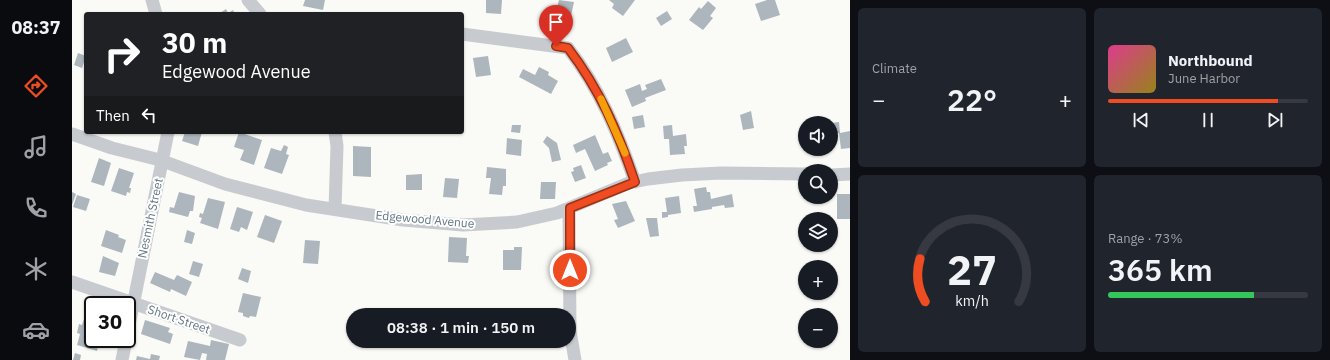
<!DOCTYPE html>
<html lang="en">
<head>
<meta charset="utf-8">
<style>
	:root { --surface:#171b24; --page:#20242c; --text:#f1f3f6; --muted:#9ea1a6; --line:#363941; --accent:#f04c21 }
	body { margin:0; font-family:"IBM Plex Sans",sans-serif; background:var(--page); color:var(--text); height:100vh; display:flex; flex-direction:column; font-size:15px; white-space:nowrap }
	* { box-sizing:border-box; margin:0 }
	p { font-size:13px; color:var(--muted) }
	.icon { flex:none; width:22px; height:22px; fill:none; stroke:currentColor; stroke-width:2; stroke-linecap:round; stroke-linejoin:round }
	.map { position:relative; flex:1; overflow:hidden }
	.details { display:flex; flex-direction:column; gap:8px; padding:8px; background:#0d0f14; width:480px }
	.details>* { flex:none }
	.top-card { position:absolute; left:12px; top:12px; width:380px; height:122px; border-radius:4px; box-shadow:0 1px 3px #0004; background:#202124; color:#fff; overflow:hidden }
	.buttons { position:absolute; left:726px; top:116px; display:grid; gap:8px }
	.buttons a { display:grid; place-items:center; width:40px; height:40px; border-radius:50%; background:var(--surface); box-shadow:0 1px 3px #0004; font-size:20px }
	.speed { position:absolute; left:12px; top:296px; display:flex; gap:8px; font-size:20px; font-weight:700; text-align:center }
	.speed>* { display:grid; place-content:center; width:52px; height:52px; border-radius:50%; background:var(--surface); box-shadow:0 1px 3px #0004; line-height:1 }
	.speed .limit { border:2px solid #111; border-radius:6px; background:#fff; color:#111 }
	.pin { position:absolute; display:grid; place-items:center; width:34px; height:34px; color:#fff; margin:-41px -17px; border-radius:50% 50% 50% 0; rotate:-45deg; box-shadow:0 0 4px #0007 }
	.pin .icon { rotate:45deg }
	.me { position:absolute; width:44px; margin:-22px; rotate:0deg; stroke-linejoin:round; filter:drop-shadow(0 0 3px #0008) }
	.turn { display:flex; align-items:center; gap:14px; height:84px; padding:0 12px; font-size:18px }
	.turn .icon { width:52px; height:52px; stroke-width:2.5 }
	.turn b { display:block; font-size:28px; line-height:34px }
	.then { display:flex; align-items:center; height:38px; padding:0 12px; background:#0003; gap:8px; font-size:15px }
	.big { font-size:30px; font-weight:600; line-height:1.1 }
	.details .tile { flex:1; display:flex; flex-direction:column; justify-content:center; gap:6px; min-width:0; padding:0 14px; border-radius:6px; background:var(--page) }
	.details .dial { align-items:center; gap:0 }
	.dial svg { height:104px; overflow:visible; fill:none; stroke:var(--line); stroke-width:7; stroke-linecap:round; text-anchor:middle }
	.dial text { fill:var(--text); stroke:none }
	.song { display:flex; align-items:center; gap:12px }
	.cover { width:48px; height:48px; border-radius:6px; background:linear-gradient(135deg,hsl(330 70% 55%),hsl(50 70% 35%)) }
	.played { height:4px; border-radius:2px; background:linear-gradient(90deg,var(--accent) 85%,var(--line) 85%) }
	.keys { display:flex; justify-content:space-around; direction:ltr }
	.heat { display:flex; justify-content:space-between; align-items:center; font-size:22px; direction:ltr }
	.charge { height:6px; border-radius:3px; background:linear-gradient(90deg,#34c759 73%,var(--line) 0) }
	.details .tiles { flex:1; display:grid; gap:8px; grid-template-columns:repeat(2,1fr) }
	.trip { position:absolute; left:274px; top:308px; width:230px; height:40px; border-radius:20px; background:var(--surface); box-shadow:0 1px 3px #0004; font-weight:600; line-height:40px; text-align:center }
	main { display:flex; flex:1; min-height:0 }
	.tab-bar { display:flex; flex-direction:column; width:72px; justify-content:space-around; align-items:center; background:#090b0e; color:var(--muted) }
	.tab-bar .icon { width:28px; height:28px }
	.tab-bar .selected { color:var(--accent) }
	.tab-bar b { font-size:18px; color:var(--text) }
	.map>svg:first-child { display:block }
</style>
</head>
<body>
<main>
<nav class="tab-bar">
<b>08:37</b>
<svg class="icon selected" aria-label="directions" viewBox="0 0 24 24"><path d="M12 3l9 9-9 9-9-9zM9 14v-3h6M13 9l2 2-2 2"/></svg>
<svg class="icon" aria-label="music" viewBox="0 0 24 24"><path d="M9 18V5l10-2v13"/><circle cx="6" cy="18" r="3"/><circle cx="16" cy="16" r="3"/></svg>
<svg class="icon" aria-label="phone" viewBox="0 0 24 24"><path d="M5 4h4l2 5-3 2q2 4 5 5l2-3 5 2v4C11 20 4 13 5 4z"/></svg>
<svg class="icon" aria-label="climate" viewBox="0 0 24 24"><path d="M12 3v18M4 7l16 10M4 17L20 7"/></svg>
<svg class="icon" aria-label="car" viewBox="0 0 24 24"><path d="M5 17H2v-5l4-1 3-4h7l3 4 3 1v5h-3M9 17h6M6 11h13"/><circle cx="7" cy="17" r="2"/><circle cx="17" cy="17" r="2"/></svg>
</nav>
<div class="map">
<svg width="778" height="360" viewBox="0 0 778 360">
	<rect width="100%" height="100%" fill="#fafaf7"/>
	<path fill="#adb6bc" d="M233,0h20l-2,10 -20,-4z
		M414,0h16l-1,14 -15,-1z
		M487,0l15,2 -5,23 -15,-6z
		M537,0h26l-12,16 -11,-8 2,-4z
		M695,0h8l5,15 -19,6 -6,-17z
		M636,1l8,7 -6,8 3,2 -10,12 -14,-10 10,-13 2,2z
		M154,9l2,4 5,-3 2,4h-14l-1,-1z
		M595,11l5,8 -11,7 -5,-8z
		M554,38l7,14 -21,10 -6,-14z
		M6,53l8,3 -4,12 -8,-3z
		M416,56l3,19 -15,2 -3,-19z
		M467,67l10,5 -1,3 10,6 -7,13 -32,-17 4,-8 12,6z
		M589,79l5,11 -21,8 1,3 -14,6 -7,-17 15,-6 2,7 5,-2 -2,-4z
		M679,111l3,17 -11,2 -3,-15z
		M571,115l2,12 -11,2 -2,-12z
		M767,122l1,11 10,-2v17l-9,1 -2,-16 -8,1v-11z
		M440,125h9l-1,8 -9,-1z
		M600,125l1,11 13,-2 1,12h-3l1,8 -15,1 -1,-16h-5l-1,-13z
		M113,132h17l-4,14 -16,-5z
		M167,132l23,8 -8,25 -14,-5 4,-10 -10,-3z
		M523,135l8,19 5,-2 4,9 -5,2 1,2 -13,6 -10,-22 -9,4 -3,-8z
		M475,136l10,7 4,17 -9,2 -3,-14 -6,-6z
		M435,138l15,2 -1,16 -15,-2z
		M212,145l4,2 -2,7 3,1 -7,19 -18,-6 7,-20 10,3z
		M281,146l18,1v30l-18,-1z
		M27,158l12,5 -7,23 -13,-4z
		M509,165l5,13 -11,4 -4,-10 3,-1 -1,-3z
		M415,167l19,2v17h-3l-1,9 -13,-1 2,-16h-5z
		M47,168l15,5 -5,15h2l-1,5 -3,-1 -1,4 -15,-5z
		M350,174v16h-16v-15z
		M373,178l14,1 -2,19 -14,-1z
		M469,182h15l-1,17h-15z
		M634,187l1,5h3l1,7 21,-5 2,13 -9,1 -1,-3 -12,2v2l-18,3 -1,-6h4l-3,-17z
		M0,192l4,2 -4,11z
		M107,192l16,4 -2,15h-3l-2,6 -19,-5 1,-5 4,1z
		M765,194h13v25h-13z
		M5,195l13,4 -4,12 -13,-4z
		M607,196l2,17 -13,2v2l-6,1v-6h5l-2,-14z
		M136,198l17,4 -7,27 -18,-6 2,-5 -3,-1 1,-4 3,1z
		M554,201l9,20 -17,7 -4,-8 4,-1 -6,-15z
		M165,207l16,5 -6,18 -6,-3 -2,5 -9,-3z
		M193,215l17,6 -8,22 -17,-6z
		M574,218h11l2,18 -9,1z
		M34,230l13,5 -1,2 8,3 -4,13 -21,-7z
		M115,230l8,3 -3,11 -8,-2z
		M377,237l18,1 -1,18h3l-1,7 -20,-1z
		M233,240l15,1 -2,23 -15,-1z
		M442,247h8l-1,23h-18v-20h11z
		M31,256l16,7 -4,13 -16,-4z
		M121,261l10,3 -4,13 -10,-3z
		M170,268l9,3 -3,12 -10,-4z
		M83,272l19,8 3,-5 15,7 -6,14 -15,-7 -1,3 -20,-9z
		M171,293l18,4 -5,20 -6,-1 -1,2 -6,-2v-3l-5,-1z
		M14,313l7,2v24h12l-1,5 -5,-2 -2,9 -20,-6 3,-11 -3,-1 2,-9 3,1z
		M73,320l25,8 -2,4 5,2 -3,10 -29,-10z
		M139,340l18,4 -4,16h-19l1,-6 -5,-1 -2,7 -16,-3 4,-16 22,5z
		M425,341h17v6l-17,-1z
		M3,353l6,2 -1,5h-7z
		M79,354l9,2 -1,4h-23l1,-4 13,3z"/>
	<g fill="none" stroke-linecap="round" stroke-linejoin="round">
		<path stroke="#c7cbcf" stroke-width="13" d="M80,0l4,14
			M176,0l12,14
			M390,34l106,14c32,41 50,85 67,134
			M0,134l40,14 48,12 65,24 81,21 97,15 60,5 54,-3 40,-9 72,-30 19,-4 34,-4 39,-2 84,1
			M759,175l19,-1
			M497,208l1,123 5,29
			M263,209l2,-63 -2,-14
			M0,282l168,58
			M50,360l46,-228"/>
	</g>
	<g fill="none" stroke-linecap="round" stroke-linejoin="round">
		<g stroke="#9c3115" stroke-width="10">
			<path id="route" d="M484,46l12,2c32,42 50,84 67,134l-65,26v62"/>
		</g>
		<use href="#route" stroke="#f04c21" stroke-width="7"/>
		<path stroke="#f59e0b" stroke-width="7" d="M529,99l24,54"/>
	</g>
	<g text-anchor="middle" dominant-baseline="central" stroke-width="4" stroke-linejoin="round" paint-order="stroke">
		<g font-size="12" fill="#627684" stroke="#fff">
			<text transform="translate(78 218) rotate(-78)">Nesmith Street</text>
			<text transform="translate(353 219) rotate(5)">Edgewood Avenue</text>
			<text transform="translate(107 319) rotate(19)">Short Street</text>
		</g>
	</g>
</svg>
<div class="buttons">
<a><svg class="icon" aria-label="sound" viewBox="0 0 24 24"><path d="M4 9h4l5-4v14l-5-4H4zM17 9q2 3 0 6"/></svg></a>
<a><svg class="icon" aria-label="search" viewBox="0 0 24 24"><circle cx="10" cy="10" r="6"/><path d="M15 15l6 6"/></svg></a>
<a><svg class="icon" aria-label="layers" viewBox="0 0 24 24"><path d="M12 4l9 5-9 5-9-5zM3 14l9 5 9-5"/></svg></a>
<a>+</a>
<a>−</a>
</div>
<div class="speed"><div class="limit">30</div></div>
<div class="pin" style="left:484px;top:46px;background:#d93025"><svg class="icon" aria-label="arrive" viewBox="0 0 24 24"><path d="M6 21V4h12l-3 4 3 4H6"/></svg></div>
<svg class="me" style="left:498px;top:270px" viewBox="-20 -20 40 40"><circle r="17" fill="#f04c21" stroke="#fff" stroke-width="3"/><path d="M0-11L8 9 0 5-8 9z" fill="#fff"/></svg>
<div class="trip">08:38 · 1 min · 150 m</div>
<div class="top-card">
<div class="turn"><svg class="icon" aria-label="right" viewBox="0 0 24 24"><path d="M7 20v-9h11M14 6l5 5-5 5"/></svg><div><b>30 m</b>Edgewood Avenue</div></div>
<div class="then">Then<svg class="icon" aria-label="left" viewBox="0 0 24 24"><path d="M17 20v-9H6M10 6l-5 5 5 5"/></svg></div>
</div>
</div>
<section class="details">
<div class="tiles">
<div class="tile"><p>Climate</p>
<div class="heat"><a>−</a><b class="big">22°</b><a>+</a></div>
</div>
<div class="tile">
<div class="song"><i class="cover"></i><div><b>Northbound</b><p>June Harbor</p></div></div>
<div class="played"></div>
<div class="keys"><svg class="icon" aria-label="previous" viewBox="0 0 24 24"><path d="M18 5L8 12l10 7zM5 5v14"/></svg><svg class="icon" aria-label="pause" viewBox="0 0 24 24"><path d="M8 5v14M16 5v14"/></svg><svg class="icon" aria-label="next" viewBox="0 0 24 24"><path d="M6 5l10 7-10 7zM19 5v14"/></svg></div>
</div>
<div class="tile dial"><svg viewBox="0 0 100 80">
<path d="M14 69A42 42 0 1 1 86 69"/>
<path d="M14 69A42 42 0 0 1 10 36" stroke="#f04c21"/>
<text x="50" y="56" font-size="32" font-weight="700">27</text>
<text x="50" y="72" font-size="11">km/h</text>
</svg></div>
<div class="tile"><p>Range · 73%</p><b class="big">365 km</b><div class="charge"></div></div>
</div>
</section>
</main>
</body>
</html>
